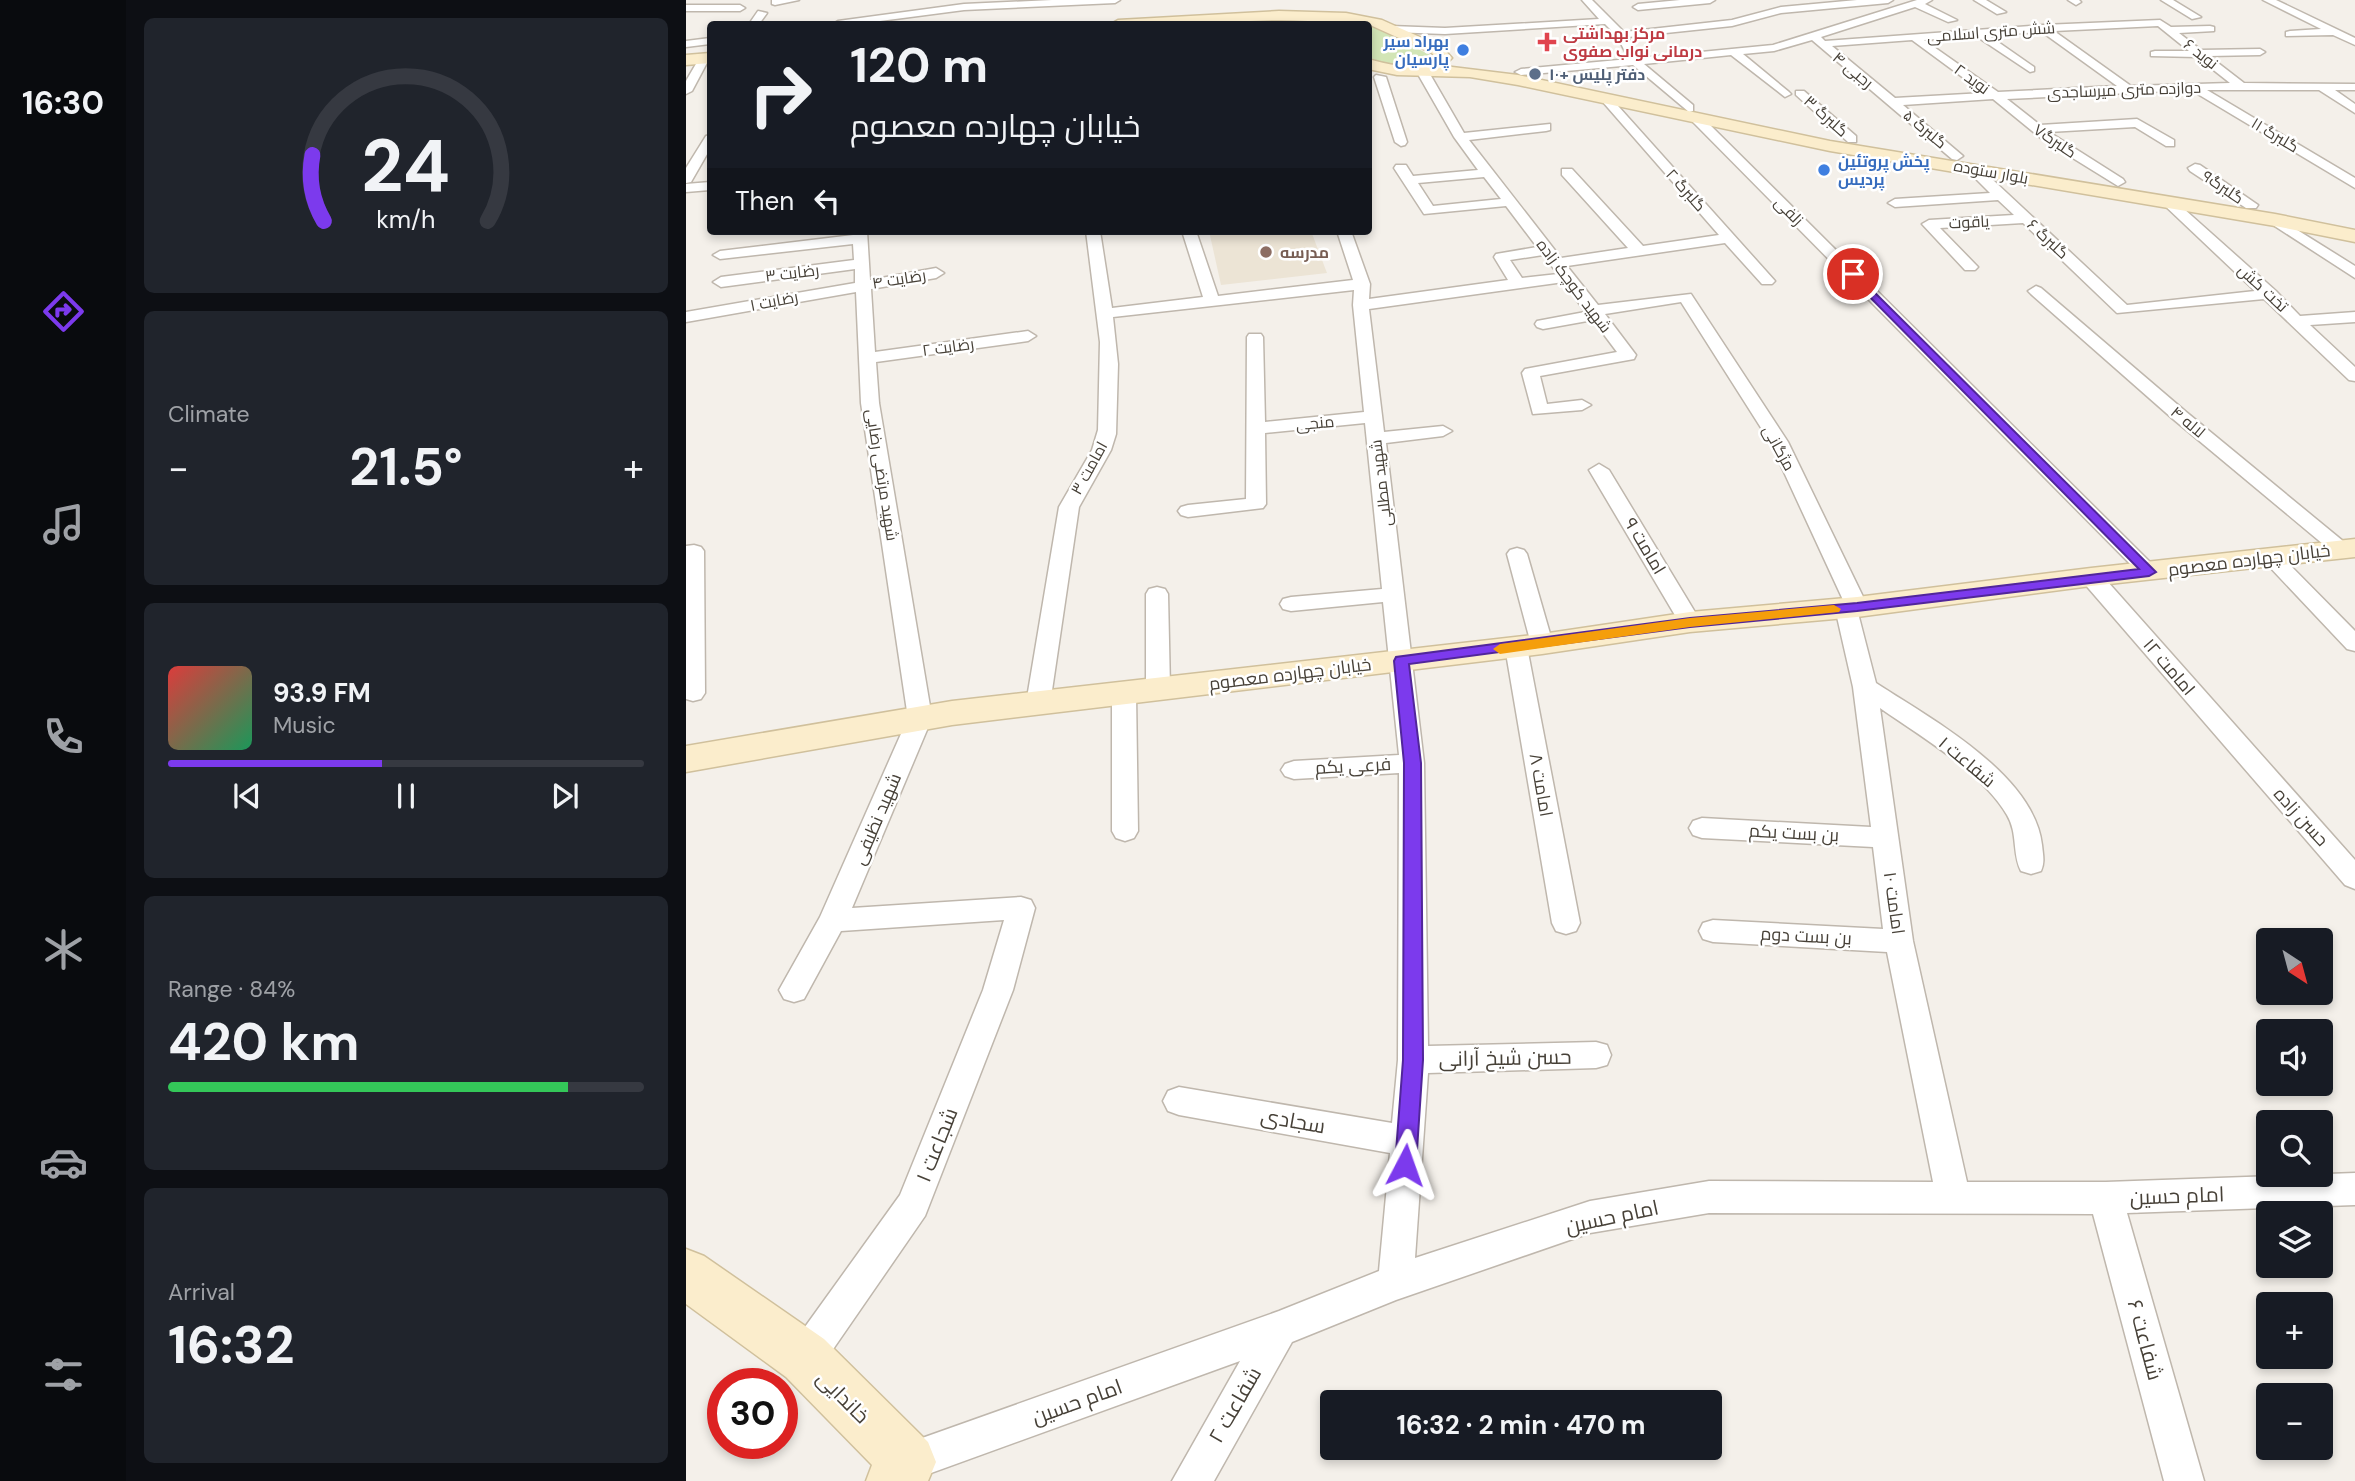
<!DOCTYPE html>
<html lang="en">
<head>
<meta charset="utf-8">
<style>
	:root { --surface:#171b24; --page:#20242c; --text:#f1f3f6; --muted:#9ea1a6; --line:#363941; --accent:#7c3aed }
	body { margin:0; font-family:"DM Sans",Cairo,sans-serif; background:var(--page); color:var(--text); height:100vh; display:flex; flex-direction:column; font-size:26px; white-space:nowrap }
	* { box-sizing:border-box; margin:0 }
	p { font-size:23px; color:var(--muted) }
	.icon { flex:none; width:38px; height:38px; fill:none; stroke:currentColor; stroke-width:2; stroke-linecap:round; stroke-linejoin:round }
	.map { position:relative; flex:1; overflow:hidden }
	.side { display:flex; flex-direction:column; gap:18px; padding:18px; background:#0d0f14; width:560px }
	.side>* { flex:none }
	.hud { position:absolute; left:21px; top:21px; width:665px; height:214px; border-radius:7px; box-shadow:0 4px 10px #0003; background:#171b24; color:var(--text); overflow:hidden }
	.needle { width:46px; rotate:144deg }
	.fabs { position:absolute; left:1570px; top:928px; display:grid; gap:14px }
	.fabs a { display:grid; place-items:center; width:77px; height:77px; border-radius:7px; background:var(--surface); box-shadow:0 4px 10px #0003; font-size:35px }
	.speed { position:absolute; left:21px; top:1368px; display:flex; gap:14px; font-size:35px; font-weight:700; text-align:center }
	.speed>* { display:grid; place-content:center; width:91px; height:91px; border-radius:50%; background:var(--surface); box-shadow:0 4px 10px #0003; line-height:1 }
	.speed .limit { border:10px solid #d22; background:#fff; color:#111 }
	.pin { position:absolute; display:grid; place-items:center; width:60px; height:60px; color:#fff; margin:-30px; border:4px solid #fff; border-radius:50%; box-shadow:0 2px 7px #0007 }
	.me { position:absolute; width:77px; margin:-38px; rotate:4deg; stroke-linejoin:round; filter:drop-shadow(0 0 5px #0008) }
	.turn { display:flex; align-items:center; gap:24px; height:147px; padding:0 28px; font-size:32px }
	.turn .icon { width:91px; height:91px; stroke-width:2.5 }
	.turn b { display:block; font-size:49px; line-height:60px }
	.then { display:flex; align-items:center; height:66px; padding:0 28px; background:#0003; gap:14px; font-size:26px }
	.big { font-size:52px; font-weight:700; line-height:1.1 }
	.side .widget { flex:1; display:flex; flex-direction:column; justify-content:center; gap:10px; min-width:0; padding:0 24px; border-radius:10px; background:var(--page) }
	.side .dial { align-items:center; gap:0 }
	.dial svg { height:182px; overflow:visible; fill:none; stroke:var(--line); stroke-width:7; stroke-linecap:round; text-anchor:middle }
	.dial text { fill:var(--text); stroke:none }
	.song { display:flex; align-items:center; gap:21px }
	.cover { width:84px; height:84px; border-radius:10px; background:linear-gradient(135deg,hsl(0 70% 55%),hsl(150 70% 35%)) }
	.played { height:7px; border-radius:4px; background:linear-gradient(90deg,var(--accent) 45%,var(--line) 45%) }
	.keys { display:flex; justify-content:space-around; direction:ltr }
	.heat { display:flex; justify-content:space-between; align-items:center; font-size:38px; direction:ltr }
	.charge { height:10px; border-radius:5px; background:linear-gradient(90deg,#34c759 84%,var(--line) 0) }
	.trip { position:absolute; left:634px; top:1390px; width:402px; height:70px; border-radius:7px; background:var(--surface); box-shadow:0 4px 10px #0003; font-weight:700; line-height:70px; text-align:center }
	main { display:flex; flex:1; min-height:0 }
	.tabs { display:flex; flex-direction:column; width:126px; justify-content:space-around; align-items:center; background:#090b0e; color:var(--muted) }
	.tabs .icon { width:49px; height:49px }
	.tabs .active { color:var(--accent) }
	.tabs b { font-size:32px; color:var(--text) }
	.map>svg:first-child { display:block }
</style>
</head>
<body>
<main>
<nav class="tabs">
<b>16:30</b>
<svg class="icon active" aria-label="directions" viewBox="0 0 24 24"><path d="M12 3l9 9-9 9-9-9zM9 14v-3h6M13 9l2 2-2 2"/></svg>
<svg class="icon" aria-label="music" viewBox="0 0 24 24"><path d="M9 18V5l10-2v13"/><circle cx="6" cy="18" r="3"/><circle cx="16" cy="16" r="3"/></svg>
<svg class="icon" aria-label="phone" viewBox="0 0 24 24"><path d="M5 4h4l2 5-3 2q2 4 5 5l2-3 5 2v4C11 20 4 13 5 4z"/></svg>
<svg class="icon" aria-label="climate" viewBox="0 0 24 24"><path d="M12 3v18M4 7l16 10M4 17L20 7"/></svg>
<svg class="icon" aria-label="car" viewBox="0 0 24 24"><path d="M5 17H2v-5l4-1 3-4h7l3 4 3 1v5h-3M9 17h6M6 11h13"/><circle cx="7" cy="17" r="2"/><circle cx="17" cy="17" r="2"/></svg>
<svg class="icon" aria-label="filters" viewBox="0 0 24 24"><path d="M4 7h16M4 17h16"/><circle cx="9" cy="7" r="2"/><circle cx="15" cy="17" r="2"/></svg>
</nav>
<section class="side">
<div class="widget dial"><svg viewBox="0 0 100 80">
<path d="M14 69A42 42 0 1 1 86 69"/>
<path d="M14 69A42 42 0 0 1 9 40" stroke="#7c3aed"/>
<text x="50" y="56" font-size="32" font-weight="700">24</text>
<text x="50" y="72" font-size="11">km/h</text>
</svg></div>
<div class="widget"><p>Climate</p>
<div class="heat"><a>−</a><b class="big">21.5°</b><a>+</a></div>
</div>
<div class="widget">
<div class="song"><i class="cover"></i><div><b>93.9 FM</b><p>Music</p></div></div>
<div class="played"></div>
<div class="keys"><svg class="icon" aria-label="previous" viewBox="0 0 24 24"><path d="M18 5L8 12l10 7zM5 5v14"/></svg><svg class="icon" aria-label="pause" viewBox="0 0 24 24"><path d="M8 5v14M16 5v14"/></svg><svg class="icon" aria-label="next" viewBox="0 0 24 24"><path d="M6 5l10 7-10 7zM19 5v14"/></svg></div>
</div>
<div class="widget"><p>Range · 84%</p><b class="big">420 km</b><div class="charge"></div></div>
<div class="widget"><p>Arrival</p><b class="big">16:32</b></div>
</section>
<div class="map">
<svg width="1669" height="1481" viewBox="0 0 1669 1481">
	<rect width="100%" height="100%" fill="#f4f0ea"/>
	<path fill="#ece4d5" d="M523,231h102l16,42 -106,12z"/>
	<path fill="#d2e5b6" d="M660,21l21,2 67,34 -3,5c-22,6 -42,6 -62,-5l-1,-33h-44z"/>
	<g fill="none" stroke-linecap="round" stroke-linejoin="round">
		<g stroke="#bfb7ad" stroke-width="3">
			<path id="street" d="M86,0h27l-24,5 -3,-1z
				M366,0h68l-5,3 -151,7 -107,14h-24l5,-3 126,-17z
				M896,0h10l32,32 108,-12 49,-13 76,-7h36l-5,3 -107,10 -49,13 -104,11 11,21 134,-13 144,-45h15l-7,4 32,16 -9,2 -33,-15 -94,30 4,4 218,-16 117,-5 11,7 39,-1 4,1v4l-35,2 22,17 59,-1 5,3 -5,3 -51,1 35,27 111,1v6h-20l20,14v9l-36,-23h-112l148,88v10l-164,-98 -184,9 33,26 97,-6 37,21v6h-8l-31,-19 -86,5 74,47 2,3 -7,4 -76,-47 -49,-40 -90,6 60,51 -6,4 -5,-1 -140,-119 -38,11 -31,3 46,38 2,2 -6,3 -54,-42 -87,9 49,41v6l-4,1 -56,-47 -112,10 -6,-3 6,-3 108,-10 -12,-23 -12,-12 -160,10 -54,-2 -5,-3 5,-3 54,2 154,-9zM1472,26l31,25h-34l-4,1v4l46,1 33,26 -99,3 -77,-55zM1356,32l75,54 -119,6 -74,-52 52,-4 54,36 4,-1v-4l-46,-32zM1226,40l72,53 -89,5 -63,-52z
				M994,0h35l-5,3 -72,7 -5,-3 5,-3z
				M1288,0h12l20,12 -9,2z
				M1382,0h11l2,2 -5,3z
				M1475,0h12l28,17 -9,2z
				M1577,0h13l79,38v7l-22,-10 -47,1v-4l4,-1 31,-2z
				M0,5h54l5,3 -5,3h-54z
				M72,11l9,2 -8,11h-10z
				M24,38v6l-24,3v-6z
				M14,57l9,2 -17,32 -6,3v-13z
				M735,66l6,3 37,64 86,-9v6l-4,1 -77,9 92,118 67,-10 -66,-73v-6h10l71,77 76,-11 -117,-134 -2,-2 6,-4 4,2 165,184 -3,3h-10l-37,-41 -158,23 31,39 93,-11 97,148 80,165 -3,5 -7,1 18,70c55,36 158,91 166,162 1,10 3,17 -1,26l-10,3 -10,-3c-9,-17 -3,-38 -14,-56 -25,-43 -87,-79 -127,-107l33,233 54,241h139l249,-9v32l-228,8 77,268h-40l-71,-267 -384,-1 -119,20 -194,67 -104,42 -78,139h-42l68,-120 -331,120 -15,-5 -5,-14 5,-14 385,-137 100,-40 11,-118 -211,-38 -11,-4 -5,-10 5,-10 11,-4 213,36 6,-63 1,-287 -105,6 -9,-3 -4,-6 4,-6 9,-3 105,-6 -16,-153 -92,9 -8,-2 -3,-5 3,-5 8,-2 91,-8 -17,-166 -100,10 1,71 -3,4 -75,9 -7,-2 -3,-4 3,-4 7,-2 58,-6 1,-162 2,-3h12l2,3 2,85 99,-10 -11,-107 1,-15 -241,27 5,47 -2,70 -5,16 -32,57 -29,197 -4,6 -8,2 -8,-2 -4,-6 33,-197 33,-57 6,-20 2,-88 -14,-111h14l12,77 91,-11 -21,-66h14l22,65 135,-16 -16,-49h14l19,53 -1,15 139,-19 -14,-23 2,-3 41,-7 -31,-41 -82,8 -30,-46 2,-3h10l7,11 65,-6 -24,-33 -39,-68zM798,177l17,22 -68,7 -15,-23zM857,255l15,19 -36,4 -12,-18zM878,282l21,30 -48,9 -2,3 2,3 6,2 50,-9 24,32 -92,17 -3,4 11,41 49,-4 9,-5 -9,-5 -35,4 -7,-28 94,-17 2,-4 -31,-41 76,-12 89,140 74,160 -9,6 18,79 18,140 -169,-9 -9,3 -4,7 4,7 9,3 171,9 10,82 -170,-9 -10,3 -4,8 4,8 10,3 174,10 46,230 -224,-1 -119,20 -175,57 13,-185 168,-5 11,-3 4,-10 -4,-10 -11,-3 -168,4 -4,-283 -38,-320 57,-7 9,-5 -9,-5 -59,6 -15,-123z
				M690,75l10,2 21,65 -2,3 -4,1 -6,-4 -21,-65z
				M1110,91h8l52,45v6h-8l-52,-47z
				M1010,114l4,1 456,453 4,4 -4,4h-14l-450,-455 -2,-3z
				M24,135v14l-19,33 -5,1v-15l20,-32z
				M1509,164l5,1 58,40 -2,3h-10l-56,-37 -2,-3z
				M1287,165l5,1 149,139 128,-14 -93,-88 7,-4 5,1 102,91 24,25 55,-4v10l-45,3 45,42v14l-6,-1 -85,-81 -147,14 -94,-90 -83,5 38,39 -3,3h-10l-43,-46 7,-4 85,-5 -16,-15 -103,7 -7,-4 7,-4 95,-6 -24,-24z
				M24,182v8l-24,2v-8z
				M1589,216l80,50v12l-85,-55v-6z
				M167,231h14l3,49 66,-12 8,5 -8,5 -65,11 4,63 153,-21 8,5 -8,5 -152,21 3,41 53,315 -80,190 169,-11 10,3 4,8 -22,82 -88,226 -107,155 -13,5 -13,-5 -5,-13 5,-13 108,-150 83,-205 21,-70 -163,11 -37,68 -10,3 -10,-3 -5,-9 41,-73 88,-199 -47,-315 -5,-111 -170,30v-10l169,-29v-14l-134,18 -8,-5 8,-5 133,-17 -1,-16 -133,15 -7,-4 7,-4 133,-16z
				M1350,286l5,2 144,123 164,135 3,4 -3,4h-14l-162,-135 -142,-125 -3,-3z
				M913,464l10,6 92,152 -3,5h-16l-3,-5 -90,-152z
				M8,545l7,2 3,4 1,142 -4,6 -8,2 -7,-2v-153z
				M831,548l7,2 3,4 26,90 -3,5 -8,2 -8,-2 -3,-5 -24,-90 3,-4z
				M1586,552l7,2 76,77v20l-8,-2 -82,-87 -3,-4 3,-4z
				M1405,571l8,1 256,288v29l-10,-4 -262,-303 -3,-5 3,-5z
				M471,587l8,2 3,5 2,95 -4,6 -8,2 -8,-2 -4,-6v-95l3,-5z
				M830,640l8,2 3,5 53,276 -4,8 -10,3 -10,-3 -4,-8 -47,-276 3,-5z
				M438,685l8,2 4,6 2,138 -4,7 -9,3 -9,-3 -4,-7v-138l4,-6z"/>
		</g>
		<g stroke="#d0c09c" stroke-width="3">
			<path id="secondary" d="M593,11l67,2 36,7 60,27 10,11 -8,8 74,9 312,66 445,73 80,16v12l-80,-16 -445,-75 -312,-66 -48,-8 -73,-2 -29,-6v-10c23,6 47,13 67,-2l-3,-4 -64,-29 -22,-2 -40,2 2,-3c-66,-4 -132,9 -197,3l7,-4z
				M24,53v10l-24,2v-10z
				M1669,539v18l-264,29 -234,31 -167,15 -148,22 -590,71 -266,47v-26l266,-45 590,-67 148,-22 167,-15 234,-29z
				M0,1249l18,7 120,83 104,103 8,20 -8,19h-62l6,-16 -86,-88 -100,-73z"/>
		</g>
		<use href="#street" fill="#fff" fill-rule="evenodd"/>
		<use href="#secondary" fill="#fbedcc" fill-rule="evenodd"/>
	</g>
	<path fill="#7c3aed" stroke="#51269a" stroke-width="2" d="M1167,271l303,301 -7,4 -292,35 -167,16 -281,37 12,99 2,297 -7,105 -3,7 -8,3 -7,-3 -3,-7 8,-105 1,-297 -10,-102 2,-4 294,-39 167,-15 282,-34 -290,-293v-4z"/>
	<path fill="#f59e0b" d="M1148,605l7,4 -2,3 -149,15 -190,27 -7,-5 7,-5 190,-26z"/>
	<path fill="#e0444e" stroke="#fff" stroke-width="2.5" d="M857.5 31.5h7v7h7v7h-7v7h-7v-7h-7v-7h7z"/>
	<g fill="#3f7fe0" stroke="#fff" stroke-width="2.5">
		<circle cx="777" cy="50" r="7"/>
		<circle cx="1138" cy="170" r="7"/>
	</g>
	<circle fill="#5c6f8a" stroke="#fff" stroke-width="2.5" cx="849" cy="74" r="7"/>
	<circle fill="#8d6e63" stroke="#fff" stroke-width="2.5" cx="580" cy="252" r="7"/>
	<g text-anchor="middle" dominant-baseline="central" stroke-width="5" stroke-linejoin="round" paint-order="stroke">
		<g font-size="16" fill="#474138" stroke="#fff">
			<text transform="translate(1305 32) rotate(-4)">شش متری اسلامی</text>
			<text transform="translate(1515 54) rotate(38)">نوید ۶</text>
			<text transform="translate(1167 70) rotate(40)">رجبی ۴</text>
			<text transform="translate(1286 79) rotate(36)">نوید ۲</text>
			<text transform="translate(1438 90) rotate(-2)">دوازده متری میرساجدی</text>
			<text transform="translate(1140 116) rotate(42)">گلبرگ ۳</text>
			<text transform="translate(1239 129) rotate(40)">گلبرگ ۵</text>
			<text transform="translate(1589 135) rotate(31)">گلبرگ ۱۱</text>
			<text transform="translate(1369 141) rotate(34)">گلبرگ۷</text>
			<text transform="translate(1305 172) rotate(10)">بلوار ستوده</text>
			<text transform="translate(1537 187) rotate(34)">گلبرگ۹</text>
			<text transform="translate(1000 190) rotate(48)">گلبرگ ۲</text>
			<text transform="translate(1103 211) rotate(45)">زلفی</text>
			<text transform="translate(1283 222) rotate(-3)">یاقوت</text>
			<text transform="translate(1362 239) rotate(43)">گلبرگ ۶</text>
			<text transform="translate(106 273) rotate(-7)">رضایت ۳</text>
			<text transform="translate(213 279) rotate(-9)">رضایت ۴</text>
			<text transform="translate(888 286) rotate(53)">شهید کوچک زاده</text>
			<text transform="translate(1577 288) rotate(43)">تخت کش</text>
			<text transform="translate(88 301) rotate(-11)">رضایت ۱</text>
			<text transform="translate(262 347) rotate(-8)">رضایت ۲</text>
			<text transform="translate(1502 422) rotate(40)">لاله ۴</text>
			<text transform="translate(629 423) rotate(-5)">منجی</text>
			<text transform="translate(1093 448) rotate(61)">مژگانی</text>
			<text transform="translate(403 468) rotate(-61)">امامت ۳</text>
			<text transform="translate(196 475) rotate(81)">شهید مرتضی رضایی</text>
			<text transform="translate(695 483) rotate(-97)">شهید مطلبی</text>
		</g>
		<g font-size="16" font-weight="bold" fill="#be3a42" stroke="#fff" text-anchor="start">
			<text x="877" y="33">مرکز بهداشتی<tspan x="877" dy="18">درمانی نواب صفوی</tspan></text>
		</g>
		<g font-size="16" font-weight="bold" fill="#366cbe" stroke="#fff" text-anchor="end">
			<text x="763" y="41">بهراد سیر<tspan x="763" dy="18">پارسیان</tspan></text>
			<text x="1152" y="161" text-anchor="start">پخش پروتئین<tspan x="1152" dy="18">پردیس</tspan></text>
		</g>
		<g font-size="16" font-weight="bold" fill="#4e5e75" stroke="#fff" text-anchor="start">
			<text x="863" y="74">دفتر پلیس +۱۰</text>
		</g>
		<g font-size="16" font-weight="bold" fill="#785e54" stroke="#fff" text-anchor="start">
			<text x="594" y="252">مدرسه</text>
		</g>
		<g font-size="18" fill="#474138" stroke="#fff">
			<text transform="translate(959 546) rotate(59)">امامت ۹</text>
			<text transform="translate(1563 560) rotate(-7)">خیابان چهارده معصوم</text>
			<text transform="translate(1483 667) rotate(49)">امامت ۱۲</text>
			<text transform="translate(604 674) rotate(-7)">خیابان چهارده معصوم</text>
			<text transform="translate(1281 762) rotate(40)">شفاعت ۱</text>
			<text transform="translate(667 766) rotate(-3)">فرعی یکم</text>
			<text transform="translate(855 785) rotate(80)">امامت ۸</text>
			<text transform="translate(1615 817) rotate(48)">حسن زاده</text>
			<text transform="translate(191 819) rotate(-67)">شهید نظیفی</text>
			<text transform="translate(1108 833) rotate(3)">بن بست یکم</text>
			<text transform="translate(1208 903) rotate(82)">امامت ۱۰</text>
			<text transform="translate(1120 936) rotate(3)">بن بست دوم</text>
		</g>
		<g font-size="21" fill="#474138" stroke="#fff">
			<text transform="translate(819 1058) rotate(-1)">حسن شیخ آرانی</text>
			<text transform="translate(607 1121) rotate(10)">سجادی</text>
			<text transform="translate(251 1145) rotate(-68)">شجاعت ۱</text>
			<text transform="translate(1491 1196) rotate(-2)">امام حسین</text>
			<text transform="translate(926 1217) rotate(-12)">امام حسین</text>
			<text transform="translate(1459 1340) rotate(75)">شفاعت ۶</text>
			<text transform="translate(157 1397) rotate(45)">خاندایی</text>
			<text transform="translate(391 1402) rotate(-20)">امام حسین</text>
			<text transform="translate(549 1405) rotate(-60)">شفاعت ۲</text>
		</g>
	</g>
</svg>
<div class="fabs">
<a><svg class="needle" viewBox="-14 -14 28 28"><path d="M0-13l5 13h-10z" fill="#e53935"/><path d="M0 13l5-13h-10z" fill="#9ea1a6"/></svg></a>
<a><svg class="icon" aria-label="sound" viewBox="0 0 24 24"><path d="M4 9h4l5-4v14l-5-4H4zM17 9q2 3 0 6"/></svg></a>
<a><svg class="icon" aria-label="search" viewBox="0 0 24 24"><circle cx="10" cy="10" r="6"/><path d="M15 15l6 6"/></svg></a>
<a><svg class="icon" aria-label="layers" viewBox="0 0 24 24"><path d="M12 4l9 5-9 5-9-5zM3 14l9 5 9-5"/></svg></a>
<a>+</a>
<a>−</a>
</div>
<div class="speed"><div class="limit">30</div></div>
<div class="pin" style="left:1167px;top:274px;background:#d93025"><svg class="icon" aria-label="arrive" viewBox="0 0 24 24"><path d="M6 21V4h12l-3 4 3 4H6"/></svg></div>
<svg class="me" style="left:719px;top:1165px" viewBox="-20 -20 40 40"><path d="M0-17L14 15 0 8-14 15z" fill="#7c3aed" stroke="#fff" stroke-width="4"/></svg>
<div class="trip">16:32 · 2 min · 470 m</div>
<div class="hud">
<div class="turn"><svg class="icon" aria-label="right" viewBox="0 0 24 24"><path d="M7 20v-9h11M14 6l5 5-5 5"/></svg><div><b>120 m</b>خیابان چهارده معصوم</div></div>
<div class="then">Then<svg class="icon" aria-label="left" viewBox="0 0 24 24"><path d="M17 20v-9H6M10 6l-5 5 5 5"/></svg></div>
</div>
</div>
</main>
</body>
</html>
